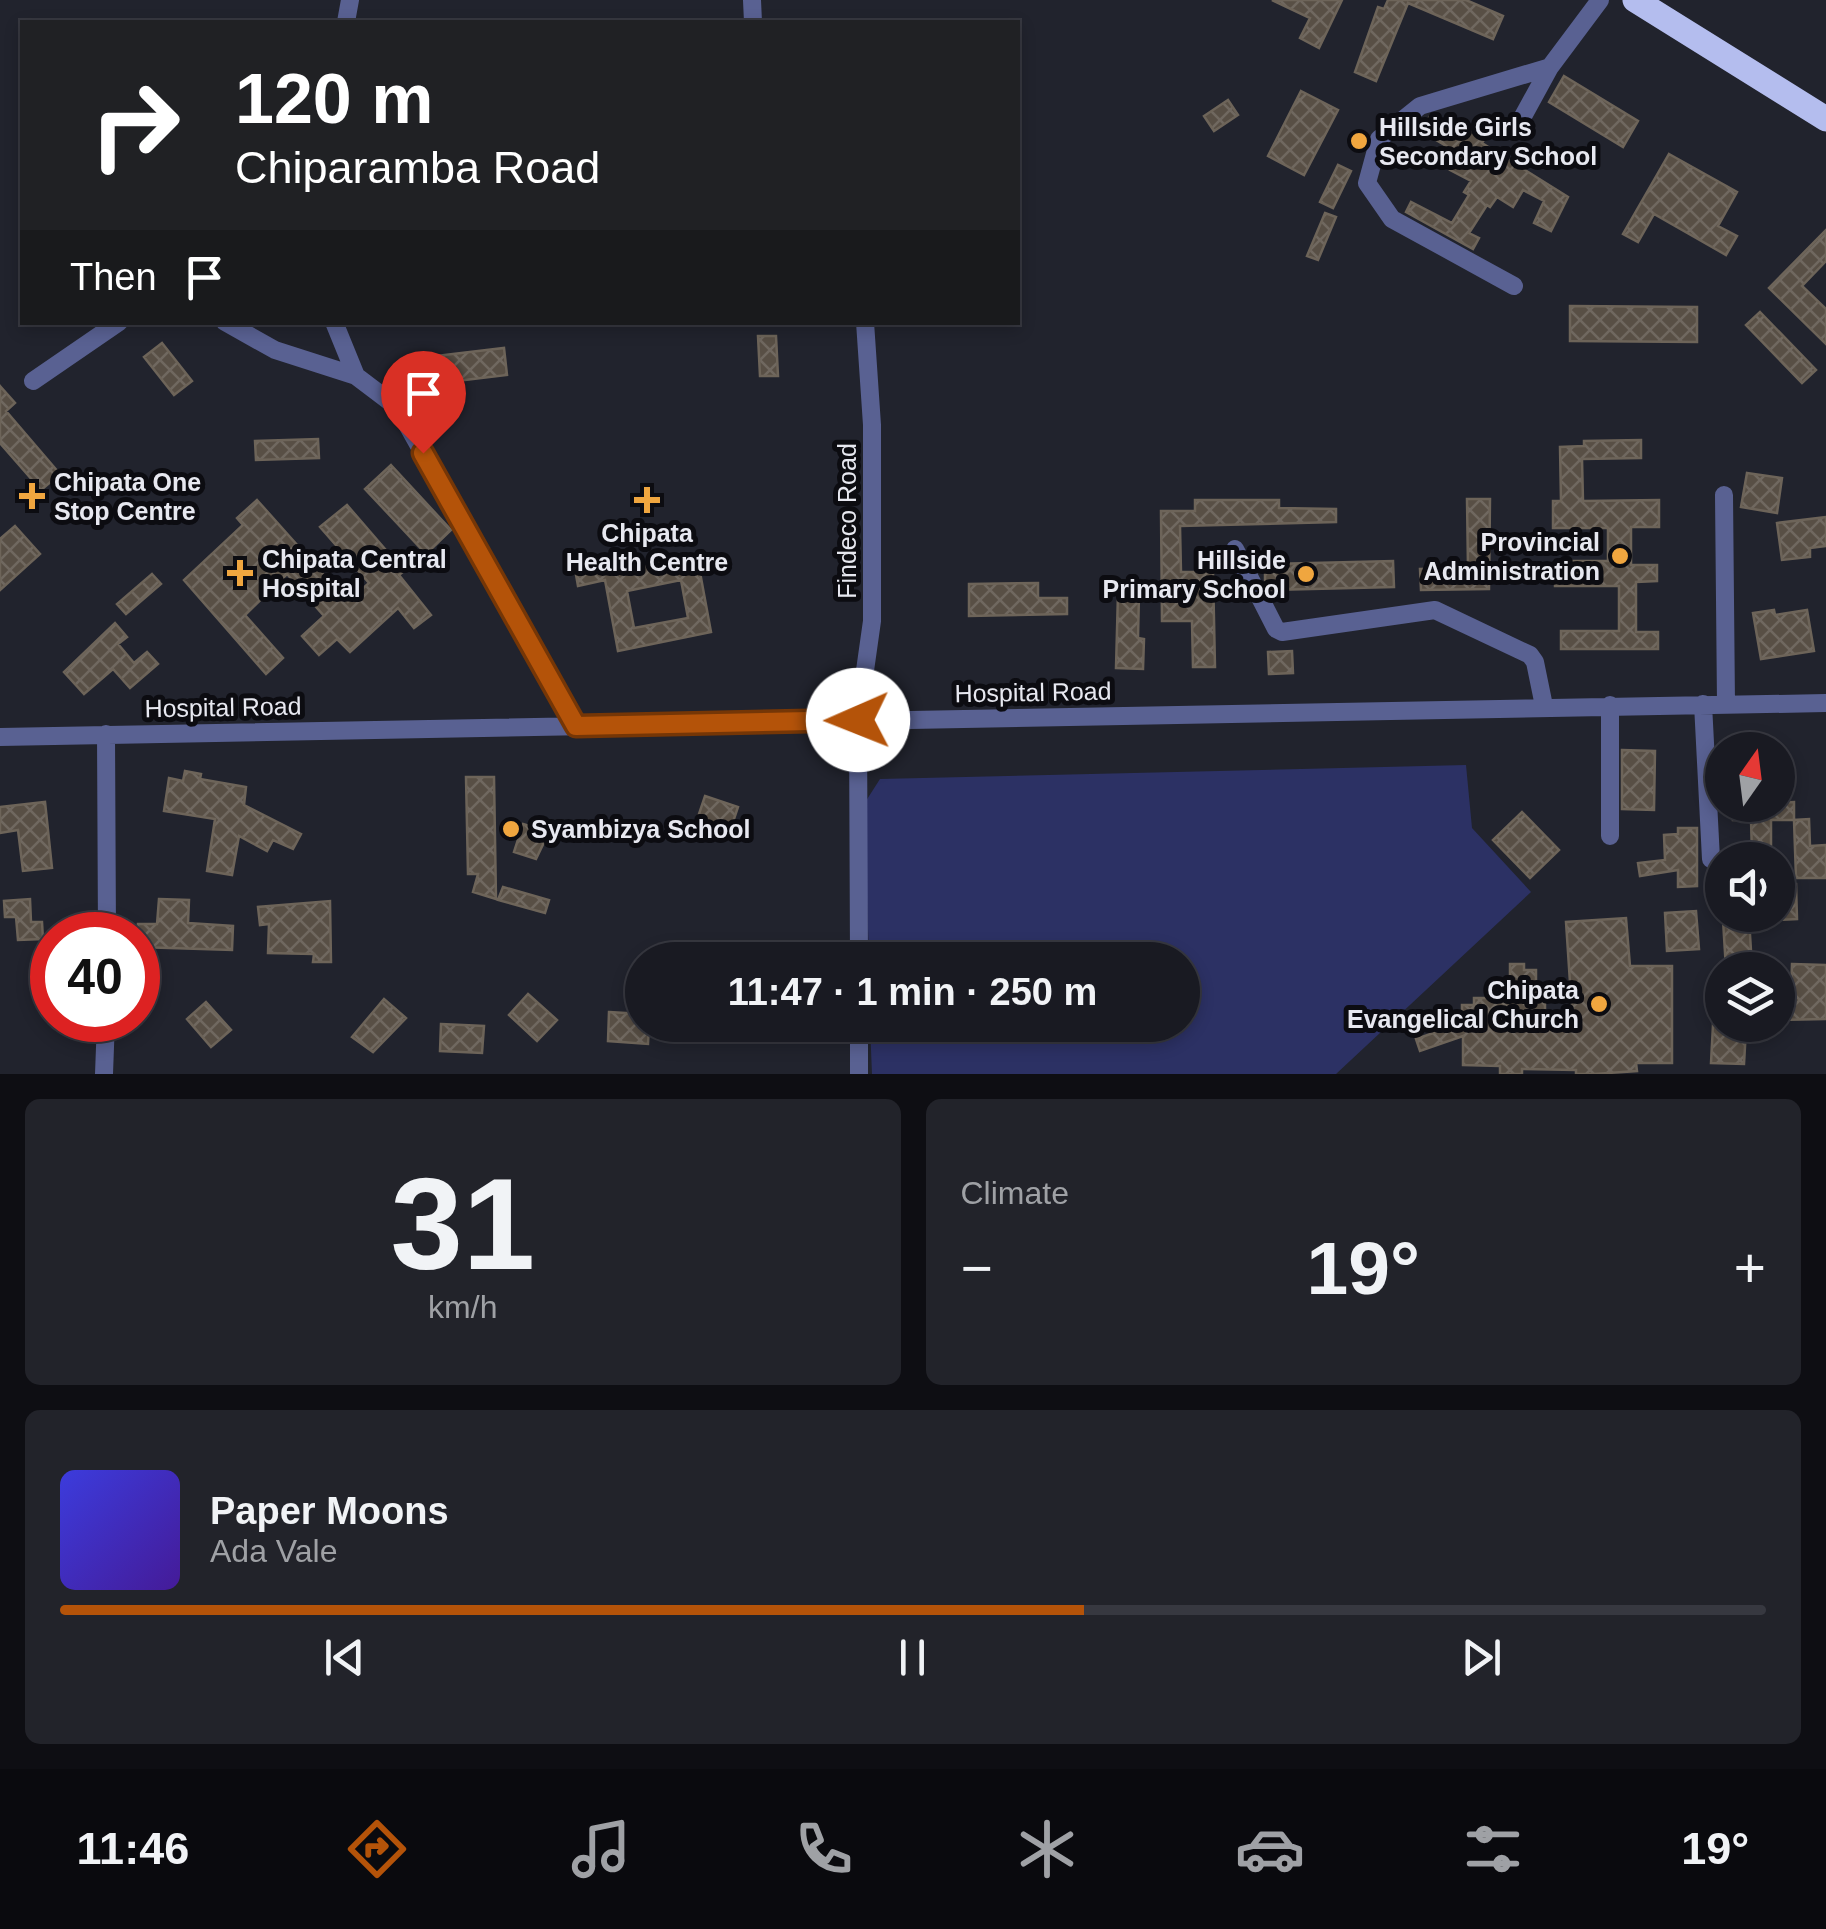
<!DOCTYPE html>
<html lang="en">
<head>
<meta charset="utf-8">
<style>
	:root { --surface:#191a22; --page:#22232a; --text:#f1f3f6; --muted:#9fa1a5; --line:#373840; --accent:#b45309 }
	body { margin:0; font-family:Arial,sans-serif; background:var(--page); color:var(--text); height:100vh; display:flex; flex-direction:column; font-size:38px; white-space:nowrap }
	* { box-sizing:border-box; margin:0 }
	p { font-size:32px; color:var(--muted) }
	.icon { flex:none; width:55px; height:55px; fill:none; stroke:currentColor; stroke-width:2; stroke-linecap:round; stroke-linejoin:round }
	.map { position:relative; height:1074px; overflow:hidden }
	.side { display:flex; flex-direction:column; gap:25px; padding:25px; background:#0e0e13; flex:1 }
	.side>* { flex:none }
	.guide { position:absolute; left:20px; top:20px; width:1000px; height:305px; border-radius:0px; box-shadow:0 5px 15px #0003,0 0 0 2px var(--line); background:#202124; color:#fff; overflow:hidden }
	.needle { width:65px; rotate:14deg }
	.tools { position:absolute; left:1705px; top:732px; display:grid; gap:20px }
	.tools a { display:grid; place-items:center; width:90px; height:90px; border-radius:50%; background:var(--surface); box-shadow:0 5px 15px #0003,0 0 0 2px var(--line); font-size:50px }
	.speed { position:absolute; left:30px; top:912px; display:flex; gap:20px; font-size:50px; font-weight:700; text-align:center }
	.speed>* { display:grid; place-content:center; width:130px; height:130px; border-radius:50%; background:var(--surface); box-shadow:0 5px 15px #0003,0 0 0 2px var(--line); line-height:1 }
	.speed .limit { border:15px solid #d22; background:#fff; color:#111 }
	.pin { position:absolute; display:grid; place-items:center; width:85px; height:85px; color:#fff; margin:-102px -42px; border-radius:50% 50% 50% 0; rotate:-45deg; box-shadow:0 0 10px #0007 }
	.pin .icon { rotate:45deg }
	.me { position:absolute; width:110px; margin:-55px; rotate:269deg; stroke-linejoin:round; filter:drop-shadow(0 0 8px #0008) }
	.turn { display:flex; align-items:center; gap:35px; height:210px; padding:0 50px; font-size:45px }
	.turn .icon { width:130px; height:130px; stroke-width:2.5 }
	.turn b { display:block; font-size:70px; line-height:85px }
	.then { display:flex; align-items:center; height:95px; padding:0 50px; background:#0003; gap:20px; font-size:38px }
	.big { font-size:75px; font-weight:700; line-height:1.1 }
	.side .tile { flex:1; display:flex; flex-direction:column; justify-content:center; gap:15px; min-width:0; padding:0 35px; border-radius:15px; background:var(--page) }
	.side .dial { align-items:center; gap:0 }
	.dial b { font-size:130px; line-height:1 }
	.song { display:flex; align-items:center; gap:30px }
	.cover { width:120px; height:120px; border-radius:15px; background:linear-gradient(135deg,hsl(240 70% 55%),hsl(260 70% 35%)) }
	.played { height:10px; border-radius:5px; background:linear-gradient(90deg,var(--accent) 60%,var(--line) 60%) }
	.keys { display:flex; justify-content:space-around; direction:ltr }
	.heat { display:flex; justify-content:space-between; align-items:center; font-size:55px; direction:ltr }
	.side .tiles { flex:1; display:grid; gap:25px; grid-template-columns:1fr 1fr }
	.tile:last-child { grid-column:span 2 }
	.trip { position:absolute; left:625px; top:942px; width:575px; height:100px; border-radius:50px; background:var(--surface); box-shadow:0 5px 15px #0003,0 0 0 2px var(--line); font-weight:700; line-height:100px; text-align:center }
	.tab-bar { display:flex; height:160px; justify-content:space-around; align-items:center; background:#0a0a0e; color:var(--muted) }
	.tab-bar .icon { width:70px; height:70px }
	.tab-bar .selected { color:var(--accent) }
	.tab-bar b { font-size:45px; color:var(--text) }
	.map>svg:first-child { display:block }
</style>
</head>
<body>
<div class="map">
<svg width="1826" height="1074" viewBox="0 0 1826 1074">
	<defs>
		<pattern id="building-cross-hatch" width="8" height="8" patternUnits="userSpaceOnUse" patternTransform="scale(2.5)"><rect width="8" height="8" fill="#584f45"/><path d="M0 0l8 8M0 8l8-8" fill="none" stroke="#706860"/></pattern>
	</defs>
	<rect width="100%" height="100%" fill="#21232d"/>
	<path fill="#2c3164" d="M1466,765l6,63 59,64 -195,182h-464l-2,-49h312v-65h-313l-5,-156 16,-25z"/>
	<path fill="url(#building-cross-hatch)" stroke="#6d6459" stroke-width="2.5" fill-rule="evenodd" d="M1272,0h70l-23,48 -19,-10 10,-20z
		M1388,0h78l37,16 -10,23 -85,-36 -32,78 -21,-9 23,-65 6,2z
		M1564,76l74,45 -15,26 -74,-45z
		M1301,91l37,19 -34,65 -36,-19z
		M1228,100l10,15 -24,16 -10,-15z
		M1430,116l38,20 10,-19 15,8 -11,18 86,54 -17,34 -17,-8 10,-22 -21,-11 -10,17 -16,-10 -7,10 -3,-2 -18,28 10,5 -6,11 -67,-37 5,-10 41,21 17,-28 -5,-3 7,-11 -21,-11 8,-17 -37,-22z
		M1669,154l68,38 -19,34 19,10 -11,19 -72,-41 -16,28 -15,-8z
		M1338,165l13,6 -18,37 -13,-6z
		M1325,213l11,4 -18,43 -11,-4z
		M1826,230v31l-24,25 24,23v35l-57,-56z
		M1570,306l127,1v35l-127,-1z
		M1760,312l56,58 -14,13 -56,-58z
		M758,336h18l2,40h-18z
		M162,343l30,38 -18,14 -30,-38z
		M504,348l3,27 -76,9 -4,-27z
		M0,386l15,17 -9,8 54,63 -19,16 -41,-47z
		M318,439l1,19 -63,2 -1,-19z
		M1641,440v18l-59,1 1,42 76,-1v27h-28v38h26v16l-21,1v50h22v17h-97v-18h58v-45h-64v-25h53v-33h-55v-27h8l-1,-54 24,-1v-5z
		M391,465l60,65 -25,24 -61,-65z
		M1747,473l35,5 -5,35 -36,-6z
		M1467,499h23l-1,90 -68,1 -1,-21 48,-1z
		M257,500l91,102 21,-19 -49,-56 27,-22 57,66 -5,4 32,40 -17,13 -16,-20 -48,44 -13,-13 -18,16 -17,-19 22,-20 -37,-42 -42,41 38,43 -17,16 -82,-94 59,-55 -6,-7z
		M1195,500h84v8l57,1v13l-156,4 1,46h32l2,95h-22l-1,-46h-30l-1,-110h34z
		M1826,517v29l-16,2v9l-28,3 -5,-37z
		M15,526l25,28 -40,36v-51z
		M697,556l14,76 -93,19 -13,-71 -27,6 -3,-17 27,-6 2,12zM681,580l7,38 -54,10 -7,-37z
		M1393,561l1,26 -124,3 -5,-10v-16z
		M152,574l9,10 -35,30 -9,-10z
		M1038,583v15h29v16l-98,2v-32z
		M1118,593l21,1 -1,44 6,1 -1,30 -27,-1z
		M1774,610l1,5 32,-5 7,41 -53,8 -8,-46z
		M115,623l12,14 -9,7 16,19 13,-11 11,12 -28,24 -17,-19 -29,25 -20,-22z
		M1292,651l1,22 -24,1 -1,-22z
		M1622,750l33,1 -1,59 -32,-1z
		M185,771l16,3 -1,5 46,8 -2,18 57,29 -8,15 -20,-9 -6,11 -28,-15 -7,39 -25,-4 8,-52 -51,-8 5,-33 14,3z
		M466,777h28l2,122 -23,-7 5,-18h-10z
		M705,796l33,11 -8,24 -33,-11z
		M45,802l7,66 -29,3 -5,-41 -18,3v-26z
		M1794,802v18h-23v33l-19,1 -1,-34h-18v-15z
		M1522,812l37,38 -29,28 -37,-38z
		M1809,819l1,27 16,-1v33h-30l-2,-58z
		M523,824l26,8 -13,27 -22,-7z
		M1678,828h19v58l-19,1v-17l-38,6 -2,-13 27,-3 -1,-25 14,-1z
		M1778,884h18l1,35 -19,1z
		M503,887l46,13 -4,13 -47,-13z
		M30,899l1,23h11l1,17 -25,1 -2,-23h-11l-1,-16z
		M159,899l30,1 -1,23 45,3 -1,24 -94,-3v-23h19z
		M330,901l1,61h-18l1,-8 -46,-1 1,-29 -9,1 -2,-18z
		M1696,911l3,38 -32,2 -2,-38z
		M1626,918l4,48h42v97h-36l1,8 -43,3h-18v-4l-54,-1v5h-22v-8l-37,-1v-29l-43,15 -4,-12 46,-16v-18h12v-7h28v-18h8v-16h14v6h12v27h9v16h27l-6,-91z
		M1749,918l3,49 -26,2 -3,-49z
		M1792,964l34,1v54l-48,1v-23h13z
		M528,994l29,26 -20,21 -28,-26z
		M384,999l22,19 -33,34 -21,-15z
		M206,1002l25,28 -20,17 -24,-28z
		M609,1012l33,2v11h7l-1,19 -40,-3z
		M441,1024l43,2 -2,27 -42,-2z
		M1713,1025l33,4 -2,35 -33,-1z"/>
	<g fill="none" stroke-linecap="round" stroke-linejoin="round">
		<path stroke="#596192" stroke-width="18" d="M752,0l1,22
			M346,22l4,-22
			M1516,129l34,-62
			M1514,286l-122,-67 -25,-36 12,-44 41,-33 130,-39 50,-67
			M225,322l50,28 81,26
			M334,322l22,54 37,28 11,15 172,307
			M33,381l86,-59
			M1724,495l2,209
			M1235,549l41,80 6,3 153,-22 95,45 5,7 9,44
			M1703,704l8,155
			M1610,705v131
			M106,734l1,201
			M0,737l1826,-34
			M859,960l-1,-240 14,-99v-196l-7,-103
			M859,1025v49
			M104,1074l2,-54"/>
		<path stroke="#b4bdee" stroke-width="25" d="M1635,0l191,119"/>
	</g>
	<g fill="none" stroke-linecap="round" stroke-linejoin="round">
		<g stroke="#753606" stroke-width="25">
			<path id="route" d="M423,453l153,273 282,-6"/>
		</g>
		<use href="#route" stroke="#b45309" stroke-width="18"/>
	</g>
	<g fill="#f0a63f" stroke="#0c0c11" stroke-width="4">
		<circle cx="1359" cy="141" r="10"/>
		<path d="M27 481h10v10h10v10h-10v10h-10v-10h-10v-10h10z"/>
		<path d="M642 485h10v10h10v10h-10v10h-10v-10h-10v-10h10z"/>
		<circle cx="1620" cy="556" r="10"/>
		<path d="M235 558h10v10h10v10h-10v10h-10v-10h-10v-10h10z"/>
		<circle cx="1306" cy="574" r="10"/>
		<circle cx="511" cy="829" r="10"/>
		<circle cx="1599" cy="1004" r="10"/>
	</g>
	<g text-anchor="middle" dominant-baseline="central" stroke-width="10" stroke-linejoin="round" paint-order="stroke">
		<g font-size="25" font-weight="bold" fill="#e7e8f0" stroke="#0c0c11" text-anchor="start">
			<text x="1379" y="127">Hillside Girls<tspan x="1379" dy="29">Secondary School</tspan></text>
			<text x="54" y="482">Chipata One<tspan x="54" dy="29">Stop Centre</tspan></text>
			<text x="647" y="533" text-anchor="middle">Chipata<tspan x="647" dy="29">Health Centre</tspan></text>
			<text x="1600" y="542" text-anchor="end">Provincial<tspan x="1600" dy="29">Administration</tspan></text>
			<text x="262" y="559">Chipata Central<tspan x="262" dy="29">Hospital</tspan></text>
			<text x="1286" y="560" text-anchor="end">Hillside<tspan x="1286" dy="29">Primary School</tspan></text>
			<text x="531" y="829">Syambizya School</text>
			<text x="1579" y="990" text-anchor="end">Chipata<tspan x="1579" dy="29">Evangelical Church</tspan></text>
		</g>
		<g font-size="25" fill="#e7e8f0" stroke="#0c0c11">
			<text transform="translate(847 521) rotate(-90)">Findeco Road</text>
			<text transform="translate(1033 692) rotate(-1)">Hospital Road</text>
			<text transform="translate(223 707) rotate(-1)">Hospital Road</text>
		</g>
	</g>
</svg>
<div class="tools">
<a><svg class="needle" viewBox="-14 -14 28 28"><path d="M0-13l5 13h-10z" fill="#e53935"/><path d="M0 13l5-13h-10z" fill="#9fa1a5"/></svg></a>
<a><svg class="icon" aria-label="sound" viewBox="0 0 24 24"><path d="M4 9h4l5-4v14l-5-4H4zM17 9q2 3 0 6"/></svg></a>
<a><svg class="icon" aria-label="layers" viewBox="0 0 24 24"><path d="M12 4l9 5-9 5-9-5zM3 14l9 5 9-5"/></svg></a>
</div>
<div class="speed"><div class="limit">40</div></div>
<div class="pin" style="left:423px;top:453px;background:#d93025"><svg class="icon" aria-label="arrive" viewBox="0 0 24 24"><path d="M6 21V4h12l-3 4 3 4H6"/></svg></div>
<svg class="me" style="left:858px;top:720px" viewBox="-20 -20 40 40"><circle r="19" fill="#fff"/><path d="M0-13L10 11 0 6-10 11z" fill="#b45309"/></svg>
<div class="trip">11:47 · 1 min · 250 m</div>
<div class="guide">
<div class="turn"><svg class="icon" aria-label="right" viewBox="0 0 24 24"><path d="M7 20v-9h11M14 6l5 5-5 5"/></svg><div><b>120 m</b>Chiparamba Road</div></div>
<div class="then">Then<svg class="icon" aria-label="arrive" viewBox="0 0 24 24"><path d="M6 21V4h12l-3 4 3 4H6"/></svg></div>
</div>
</div>
<section class="side">
<div class="tiles">
<div class="tile dial"><b>31</b><p>km/h</p></div>
<div class="tile"><p>Climate</p>
<div class="heat"><a>−</a><b class="big">19°</b><a>+</a></div>
</div>
<div class="tile">
<div class="song"><i class="cover"></i><div><b>Paper Moons</b><p>Ada Vale</p></div></div>
<div class="played"></div>
<div class="keys"><svg class="icon" aria-label="previous" viewBox="0 0 24 24"><path d="M18 5L8 12l10 7zM5 5v14"/></svg><svg class="icon" aria-label="pause" viewBox="0 0 24 24"><path d="M8 5v14M16 5v14"/></svg><svg class="icon" aria-label="next" viewBox="0 0 24 24"><path d="M6 5l10 7-10 7zM19 5v14"/></svg></div>
</div>
</div>
</section>
<nav class="tab-bar">
<b>11:46</b>
<svg class="icon selected" aria-label="directions" viewBox="0 0 24 24"><path d="M12 3l9 9-9 9-9-9zM9 14v-3h6M13 9l2 2-2 2"/></svg>
<svg class="icon" aria-label="music" viewBox="0 0 24 24"><path d="M9 18V5l10-2v13"/><circle cx="6" cy="18" r="3"/><circle cx="16" cy="16" r="3"/></svg>
<svg class="icon" aria-label="phone" viewBox="0 0 24 24"><path d="M5 4h4l2 5-3 2q2 4 5 5l2-3 5 2v4C11 20 4 13 5 4z"/></svg>
<svg class="icon" aria-label="climate" viewBox="0 0 24 24"><path d="M12 3v18M4 7l16 10M4 17L20 7"/></svg>
<svg class="icon" aria-label="car" viewBox="0 0 24 24"><path d="M5 17H2v-5l4-1 3-4h7l3 4 3 1v5h-3M9 17h6M6 11h13"/><circle cx="7" cy="17" r="2"/><circle cx="17" cy="17" r="2"/></svg>
<svg class="icon" aria-label="filters" viewBox="0 0 24 24"><path d="M4 7h16M4 17h16"/><circle cx="9" cy="7" r="2"/><circle cx="15" cy="17" r="2"/></svg>
<b>19°</b>
</nav>
</body>
</html>
